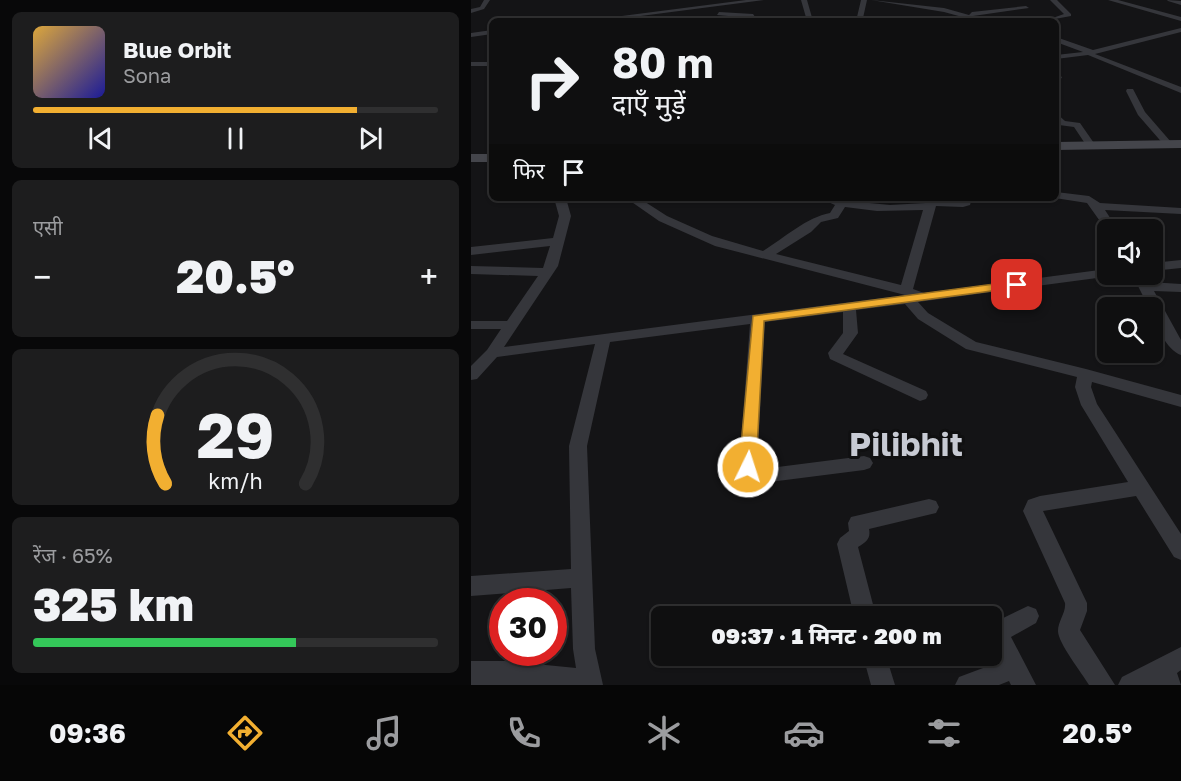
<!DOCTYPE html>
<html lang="hi">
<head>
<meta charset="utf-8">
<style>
	:root { --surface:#0f0f10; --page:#1d1d1e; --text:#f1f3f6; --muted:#9b9c9f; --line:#2f2f30; --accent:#f2af31 }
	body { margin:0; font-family:"Golos Text","Noto Sans Devanagari",sans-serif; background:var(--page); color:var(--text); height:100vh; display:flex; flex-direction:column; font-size:22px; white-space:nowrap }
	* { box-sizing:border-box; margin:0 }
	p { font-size:20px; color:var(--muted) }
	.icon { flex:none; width:33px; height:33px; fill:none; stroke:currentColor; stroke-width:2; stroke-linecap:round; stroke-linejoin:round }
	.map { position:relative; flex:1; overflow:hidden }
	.panel { display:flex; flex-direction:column; gap:12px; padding:12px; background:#080809; width:471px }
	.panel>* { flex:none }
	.top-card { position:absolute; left:18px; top:18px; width:570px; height:183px; border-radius:9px; box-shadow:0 2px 4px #0004,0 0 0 2px var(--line); background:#0f0f10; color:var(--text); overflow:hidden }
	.buttons { position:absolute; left:626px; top:219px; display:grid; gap:12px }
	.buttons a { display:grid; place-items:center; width:66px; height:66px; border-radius:9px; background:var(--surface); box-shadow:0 2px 4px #0004,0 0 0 2px var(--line); font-size:30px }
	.speed { position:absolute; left:18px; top:588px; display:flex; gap:12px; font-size:30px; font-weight:700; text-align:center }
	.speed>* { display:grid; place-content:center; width:78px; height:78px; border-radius:50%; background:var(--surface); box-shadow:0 2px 4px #0004,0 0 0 2px var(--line); line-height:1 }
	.speed .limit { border:9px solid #d22; background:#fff; color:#111 }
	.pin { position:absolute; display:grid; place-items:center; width:51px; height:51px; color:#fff; margin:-26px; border-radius:12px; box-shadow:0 3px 9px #0006 }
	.me { position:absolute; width:66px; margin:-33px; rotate:4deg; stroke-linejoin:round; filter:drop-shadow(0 0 4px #0008) }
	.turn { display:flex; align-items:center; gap:21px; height:126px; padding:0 24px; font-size:27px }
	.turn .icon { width:78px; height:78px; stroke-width:2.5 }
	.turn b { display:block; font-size:42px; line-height:51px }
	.then { display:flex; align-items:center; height:57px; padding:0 24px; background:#0003; gap:12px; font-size:22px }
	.big { font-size:45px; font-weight:800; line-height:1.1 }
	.panel .card { flex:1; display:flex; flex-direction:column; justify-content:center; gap:9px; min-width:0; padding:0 21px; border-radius:9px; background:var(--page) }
	.panel .dial { align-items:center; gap:0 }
	.dial svg { height:156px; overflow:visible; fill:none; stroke:var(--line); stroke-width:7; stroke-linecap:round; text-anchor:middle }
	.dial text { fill:var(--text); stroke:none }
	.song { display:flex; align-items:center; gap:18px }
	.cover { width:72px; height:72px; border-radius:9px; background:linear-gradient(135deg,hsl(40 70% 55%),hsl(240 70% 35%)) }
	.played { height:6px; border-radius:3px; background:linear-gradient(90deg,var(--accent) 80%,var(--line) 80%) }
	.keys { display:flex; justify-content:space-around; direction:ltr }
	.heat { display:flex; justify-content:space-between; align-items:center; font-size:33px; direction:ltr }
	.charge { height:9px; border-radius:4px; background:linear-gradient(90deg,#34c759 65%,var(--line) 0) }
	.trip { position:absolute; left:180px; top:606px; width:351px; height:60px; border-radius:9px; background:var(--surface); box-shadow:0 2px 4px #0004,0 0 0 2px var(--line); font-weight:800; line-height:60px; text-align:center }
	.tabs { display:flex; height:96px; justify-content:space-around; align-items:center; background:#060606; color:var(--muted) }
	.tabs .icon { width:42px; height:42px }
	.tabs .selected { color:var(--accent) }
	.tabs b { font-size:27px; color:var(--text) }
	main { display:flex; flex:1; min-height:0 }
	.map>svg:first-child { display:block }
</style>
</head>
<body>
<main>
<section class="panel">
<div class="card">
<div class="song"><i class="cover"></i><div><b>Blue Orbit</b><p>Sona</p></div></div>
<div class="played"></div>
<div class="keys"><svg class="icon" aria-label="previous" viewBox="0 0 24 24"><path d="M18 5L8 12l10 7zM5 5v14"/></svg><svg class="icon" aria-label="pause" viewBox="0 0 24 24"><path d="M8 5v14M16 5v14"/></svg><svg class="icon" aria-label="next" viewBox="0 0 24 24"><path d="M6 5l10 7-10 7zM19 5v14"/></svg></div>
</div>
<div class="card"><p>एसी</p>
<div class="heat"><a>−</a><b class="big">20.5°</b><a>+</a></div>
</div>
<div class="card dial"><svg viewBox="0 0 100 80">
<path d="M14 69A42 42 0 1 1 86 69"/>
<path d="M14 69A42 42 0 0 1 10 34" stroke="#f2af31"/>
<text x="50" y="56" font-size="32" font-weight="700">29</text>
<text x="50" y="72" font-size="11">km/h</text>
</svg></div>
<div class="card"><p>रेंज · 65%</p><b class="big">325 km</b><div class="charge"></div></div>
</section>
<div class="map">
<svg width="710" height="685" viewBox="0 0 710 685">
	<rect width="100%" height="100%" fill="#141416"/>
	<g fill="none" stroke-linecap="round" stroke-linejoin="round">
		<path fill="#35363b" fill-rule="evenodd" d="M13,0h6l-6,9 -13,4v-4l9,-2z
			M275,0h18l-162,21h-19z
			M330,0h6l6,21h-6z
			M390,0h6l-4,18 -5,3h-10l9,-4z
			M400,0l73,8 25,7 3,-3 54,-6 3,2 -56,8 15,5h-11l-33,-9z
			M579,0h7l14,14v2l-27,5 20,-7z
			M637,0h10l63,17v4z
			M696,0l14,1v4l-13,-4z
			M248,12l34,2 5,7h-6l-2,-3 -33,-3z
			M415,16l6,5h-7l-2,-3z
			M485,16l2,3 -53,2 3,-2z
			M710,28v4l-86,22 86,33v6l-93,-38 -32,4v-4l27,-3 -27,-10v-5l37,13z
			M21,30v4l-21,3v-4z
			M0,62h21v4h-21z
			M585,76h5l1,2 -6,2z
			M656,89h6l12,23 26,30v4h-6l-27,-31 -12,-24z
			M585,113l9,8 15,2 16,23 -2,2h-6l-14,-21 -15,-2 -3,-3z
			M585,192l33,4 11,7 81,5v6l-76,-4 13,20h-11v1l-20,-28 -32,-5z
			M83,198h12l5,18 -13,50 -54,81 401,-52 -190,-49 -56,-25 -33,-23h13l28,18 45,20 51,15c21,-13 44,-34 67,-38l5,-8 -16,-7 71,7 35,-2 12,-4 23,1v-2h12l-2,7 -7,2 -27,-1 -23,83 11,4 183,-24v5l5,2 -194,26 10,11 48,29 110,27 95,26v12l-89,-25 -1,5 6,17 84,130v26l-7,-3 -38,-61 -93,15 44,92v8l-7,19 35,55h-26c-7,-12 -31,-42 -31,-54 0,-10 8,-18 7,-28l-42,-92 5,-11 12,-4 88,-14 -47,-77 -6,-18 2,-10 -111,-28 -48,-30 -13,-15 -49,6 2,23 -15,21 83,37 2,4 -2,4 -6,2 -90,-42 -2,-6 15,-20v-21l-78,10 -8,145 5,2 102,-13 6,2 3,5 -3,5 -6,2 -102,13 -17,-6 -6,-10 11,-143 -140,18 -23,104 8,203 8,36h-132v-24h34l71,7 -3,-19 -2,-61 -100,8v-20l100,-7 -2,-123 26,-102 -98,13 -20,22 -6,1v-14l16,-16 14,-21h-30v-8h36l31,-45 -67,-2v-8l72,2 7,-22 -79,9v-8l82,-9 6,-22zM374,207l32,4 46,-1 -22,75 -125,-31 35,-22 10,-10 17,-4z
			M710,260v8l-29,3v-8z
			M661,274h13l4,8 32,2v8l-27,-1 27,49v15c-14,-4 -29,-34 -29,-47h-3z
			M458,499l7,2 3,6 -3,6 -67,16c2,10 -3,13 -11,18l18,69h-22l-17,-72 3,-6 9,-7 -1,-8 3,-6z
			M557,606l8,3 3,7 -3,7 -25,14 25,48h-25l-2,-4 -10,4h-44l4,-8 40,-15 -8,-16 2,-23z
			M710,647v23l-4,3 4,12h-63l4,-8z
			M392,656h23l9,29h-24z"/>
		<path fill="#44454b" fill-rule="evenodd" d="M710,140v8l-125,2v-8z
			M0,154h21v8h-21z"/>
	</g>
	<path fill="#f2af31" stroke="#9d7220" stroke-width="1.5" d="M546,281l6,4 -2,2 -257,34 -8,146 -3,5 -5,2 -6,-2 -3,-5 14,-151z"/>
	<g text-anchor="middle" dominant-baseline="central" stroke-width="6" stroke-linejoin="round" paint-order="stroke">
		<g font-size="33" font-weight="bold" fill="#c7cad3" stroke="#101011">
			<text x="435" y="443">Pilibhit</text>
		</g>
	</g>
</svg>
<div class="buttons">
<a><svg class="icon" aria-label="sound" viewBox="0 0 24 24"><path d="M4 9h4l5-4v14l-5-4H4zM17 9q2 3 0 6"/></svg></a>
<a><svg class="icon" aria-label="search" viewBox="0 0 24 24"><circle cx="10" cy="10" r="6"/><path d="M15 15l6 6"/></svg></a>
</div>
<div class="speed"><div class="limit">30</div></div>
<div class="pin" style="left:546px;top:285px;background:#d93025"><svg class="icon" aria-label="arrive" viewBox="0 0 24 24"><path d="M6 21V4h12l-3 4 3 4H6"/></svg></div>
<svg class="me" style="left:277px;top:467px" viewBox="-20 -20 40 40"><circle r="17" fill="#f2af31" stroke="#fff" stroke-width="3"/><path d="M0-11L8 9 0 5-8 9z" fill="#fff"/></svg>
<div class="trip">09:37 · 1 मिनट · 200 m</div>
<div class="top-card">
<div class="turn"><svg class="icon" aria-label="right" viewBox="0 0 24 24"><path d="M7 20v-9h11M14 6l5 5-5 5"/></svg><div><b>80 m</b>दाएँ मुड़ें</div></div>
<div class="then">फिर<svg class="icon" aria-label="arrive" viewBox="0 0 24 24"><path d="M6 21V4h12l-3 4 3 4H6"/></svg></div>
</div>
</div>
</main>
<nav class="tabs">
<b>09:36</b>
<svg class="icon selected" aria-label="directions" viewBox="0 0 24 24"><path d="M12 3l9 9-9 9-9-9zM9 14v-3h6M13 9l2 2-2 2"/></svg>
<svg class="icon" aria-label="music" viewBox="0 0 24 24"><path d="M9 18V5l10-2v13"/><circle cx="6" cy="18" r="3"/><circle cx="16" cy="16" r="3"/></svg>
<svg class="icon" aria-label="phone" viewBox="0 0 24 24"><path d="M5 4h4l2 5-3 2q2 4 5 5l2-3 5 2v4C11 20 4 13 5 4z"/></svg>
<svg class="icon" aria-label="climate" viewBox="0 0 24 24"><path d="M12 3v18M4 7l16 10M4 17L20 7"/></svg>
<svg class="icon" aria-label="car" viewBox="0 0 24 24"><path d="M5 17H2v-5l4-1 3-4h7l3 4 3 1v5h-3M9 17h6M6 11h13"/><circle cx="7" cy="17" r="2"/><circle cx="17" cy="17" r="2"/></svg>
<svg class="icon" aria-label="filters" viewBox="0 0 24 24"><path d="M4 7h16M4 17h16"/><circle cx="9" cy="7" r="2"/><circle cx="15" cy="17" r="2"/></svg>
<b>20.5°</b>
</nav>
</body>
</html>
